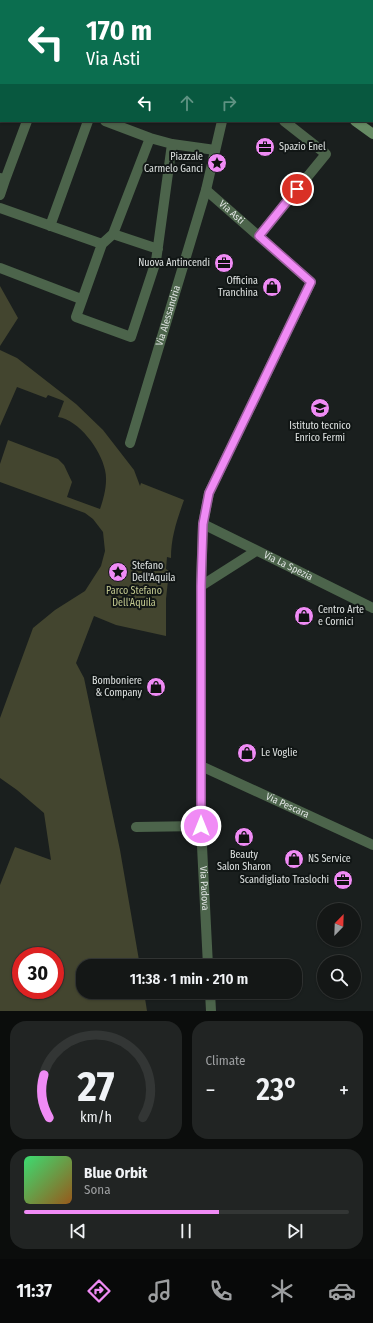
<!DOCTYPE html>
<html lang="en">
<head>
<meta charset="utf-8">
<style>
	:root { --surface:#141716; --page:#212423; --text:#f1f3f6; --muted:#9d9fa1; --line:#333635; --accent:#f08bf5 }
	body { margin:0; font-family:"Fira Sans Condensed",sans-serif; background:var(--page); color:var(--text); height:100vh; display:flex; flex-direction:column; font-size:15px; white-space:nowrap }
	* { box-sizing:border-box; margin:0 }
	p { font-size:13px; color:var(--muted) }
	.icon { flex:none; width:22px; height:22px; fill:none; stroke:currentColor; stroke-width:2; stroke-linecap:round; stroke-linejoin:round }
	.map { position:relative; height:1011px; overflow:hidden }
	.drawer { display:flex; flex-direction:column; gap:10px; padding:10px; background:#0b0d0c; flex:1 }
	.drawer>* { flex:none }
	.hud { position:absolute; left:0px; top:0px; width:373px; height:122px; box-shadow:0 1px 3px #0004,0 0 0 1px var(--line); background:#0b6e4f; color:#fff; overflow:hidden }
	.needle { width:26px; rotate:23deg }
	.fabs { position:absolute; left:317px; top:903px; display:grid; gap:8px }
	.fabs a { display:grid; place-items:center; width:44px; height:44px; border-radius:50%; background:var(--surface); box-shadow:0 1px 3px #0004,0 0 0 1px var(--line); font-size:20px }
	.speed { position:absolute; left:12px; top:947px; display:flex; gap:8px; font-size:20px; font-weight:700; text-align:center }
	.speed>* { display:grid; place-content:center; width:52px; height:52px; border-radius:50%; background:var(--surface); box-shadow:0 1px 3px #0004,0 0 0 1px var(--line); line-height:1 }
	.speed .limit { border:6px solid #d22; background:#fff; color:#111 }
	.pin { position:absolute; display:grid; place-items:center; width:34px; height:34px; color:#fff; margin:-17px; border:2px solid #fff; border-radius:50%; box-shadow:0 1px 4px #0007 }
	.me { position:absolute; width:44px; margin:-22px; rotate:0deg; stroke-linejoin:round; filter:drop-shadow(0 0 3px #0008) }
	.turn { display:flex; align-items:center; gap:14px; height:84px; padding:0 20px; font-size:18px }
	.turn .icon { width:52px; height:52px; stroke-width:2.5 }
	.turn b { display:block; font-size:28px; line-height:34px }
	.lanes { display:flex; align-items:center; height:38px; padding:0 20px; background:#0003; justify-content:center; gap:20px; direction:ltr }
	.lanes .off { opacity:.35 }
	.big { font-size:30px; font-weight:600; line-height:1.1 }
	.drawer .tile { flex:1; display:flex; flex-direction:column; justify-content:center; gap:6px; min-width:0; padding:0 14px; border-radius:16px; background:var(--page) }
	.drawer .dial { align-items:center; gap:0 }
	.dial svg { height:104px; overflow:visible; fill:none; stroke:var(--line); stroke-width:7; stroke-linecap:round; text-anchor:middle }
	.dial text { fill:var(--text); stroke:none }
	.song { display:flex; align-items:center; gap:12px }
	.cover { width:48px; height:48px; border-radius:6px; background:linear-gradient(135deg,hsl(140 70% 55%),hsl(30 70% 35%)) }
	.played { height:4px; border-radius:2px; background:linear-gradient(90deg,var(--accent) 60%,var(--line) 60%) }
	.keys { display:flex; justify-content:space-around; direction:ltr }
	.heat { display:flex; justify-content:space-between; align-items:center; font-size:22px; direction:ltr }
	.drawer .tiles { flex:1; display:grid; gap:10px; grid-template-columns:1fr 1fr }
	.tile:last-child { grid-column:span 2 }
	.trip { position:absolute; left:76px; top:959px; width:226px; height:40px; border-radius:16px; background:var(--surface); box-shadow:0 1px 3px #0004,0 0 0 1px var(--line); font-weight:600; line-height:40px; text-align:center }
	.menu { display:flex; height:64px; justify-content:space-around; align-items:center; background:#080909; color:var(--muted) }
	.menu .icon { width:28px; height:28px }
	.menu .active { color:var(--accent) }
	.menu b { font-size:18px; color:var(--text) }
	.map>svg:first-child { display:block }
</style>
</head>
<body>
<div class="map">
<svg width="373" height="1011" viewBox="0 0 373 1011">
	<rect width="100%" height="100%" fill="#1a1f1e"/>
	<path fill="#43452f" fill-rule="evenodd" d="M283,0h90v88l-1,-87z
		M0,286l18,32 -18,28z
		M0,350l17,8 59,46 27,26 31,40 6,16 1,-3 43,17c-7,20 -13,37 -13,58l-4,-1 -1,12 3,2 -3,28v37l-50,-11 -22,-9 -18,47 8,15 36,172 20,116h-57v26h61l3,19h-147v-126l15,-38 36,13 -7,-47 -27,-23 -17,-12v-60l33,-90 22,-18 30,-19 16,-25 4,-15 -2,-19 -10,-13 -8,-6 -85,-31v-18l8,-24 50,19 6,6 8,17 -5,15 33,12c4,-11 8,-27 5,-39 -4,-20 -26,-50 -47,-53l6,-16 -16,-6 -2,3 -29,-11 -17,39zM21,956h34v34h-34z"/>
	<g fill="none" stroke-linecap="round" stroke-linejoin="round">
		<path stroke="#5f6362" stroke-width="2.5" stroke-dasharray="2 3" stroke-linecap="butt" d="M0,32h1"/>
		<path stroke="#4c644b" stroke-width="10" d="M105,121l45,17
			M0,178l5,2 -5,15
			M5,180l22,-59
			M0,208l102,36 11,-10 37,-96 22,6 43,6
			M50,226l38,-105
			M113,234l45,15
			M102,244l-26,73 55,20 25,-76 16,-117
			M0,268l81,31"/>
		<g stroke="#4c644b" stroke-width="10">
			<path id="s1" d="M206,190l105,92 -102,211 -6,31 -2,62v240l7,140"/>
			<path d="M259,236l67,-82 -42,-33"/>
			<path id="s2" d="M130,443l76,-253 16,-69"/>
			<path id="s3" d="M203,524l170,84"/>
			<path d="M201,586l55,-35"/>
			<path id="s4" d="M201,766l172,79"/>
			<path d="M136,827l65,-1"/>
			<path d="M210,992l1,19"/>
		</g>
		<path stroke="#668b64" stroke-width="10" d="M110,0v1
			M198,0l3,1
			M265,0l1,1
			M137,1l1,-1
			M0,13h1
			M372,112l1,1
			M355,121l18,13"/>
	</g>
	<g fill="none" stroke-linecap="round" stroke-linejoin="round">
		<g stroke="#9c5a9f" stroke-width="10">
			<path id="route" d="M201,826v-240l2,-62 6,-31 102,-211 -52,-46 38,-47"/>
		</g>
		<use href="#route" stroke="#f08bf5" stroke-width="7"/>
	</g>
	<defs>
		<g id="office-disc" transform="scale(1)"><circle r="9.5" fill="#f08bf5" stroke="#111615"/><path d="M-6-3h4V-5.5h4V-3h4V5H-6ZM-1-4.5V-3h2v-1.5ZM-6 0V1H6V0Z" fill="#111"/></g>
		<g id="sight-disc" transform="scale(1)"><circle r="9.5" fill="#f08bf5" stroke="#111615"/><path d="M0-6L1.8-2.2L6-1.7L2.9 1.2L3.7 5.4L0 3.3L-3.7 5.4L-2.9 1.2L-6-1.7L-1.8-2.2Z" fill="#111"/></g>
		<g id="shop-disc" transform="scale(1)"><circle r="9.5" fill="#f08bf5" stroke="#111615"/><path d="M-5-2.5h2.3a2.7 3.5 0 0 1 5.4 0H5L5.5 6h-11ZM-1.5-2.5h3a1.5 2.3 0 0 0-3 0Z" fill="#111"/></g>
		<g id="school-disc" transform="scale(1)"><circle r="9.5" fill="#f08bf5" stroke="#111615"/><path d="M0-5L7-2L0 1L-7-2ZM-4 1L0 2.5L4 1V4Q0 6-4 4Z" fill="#111"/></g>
	</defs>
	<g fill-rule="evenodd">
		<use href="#office-disc" x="265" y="147"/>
		<use href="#sight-disc" x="217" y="163"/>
		<use href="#office-disc" x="224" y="263"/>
		<use href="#shop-disc" x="272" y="287"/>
		<use href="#school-disc" x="320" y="408"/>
		<use href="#sight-disc" x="118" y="572"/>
		<use href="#shop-disc" x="304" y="616"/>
		<use href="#shop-disc" x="156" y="687"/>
		<use href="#shop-disc" x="247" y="753"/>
		<use href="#shop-disc" x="244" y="837"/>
		<use href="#shop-disc" x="294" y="859"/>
		<use href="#office-disc" x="343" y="880"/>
	</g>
	<g text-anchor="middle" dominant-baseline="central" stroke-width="4" stroke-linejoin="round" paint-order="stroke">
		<g font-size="10" fill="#dee2e1" stroke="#111615" text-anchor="start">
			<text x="279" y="147">Spazio Enel</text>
			<text x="203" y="157" text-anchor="end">Piazzale<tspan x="203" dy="12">Carmelo Ganci</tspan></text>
			<text x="210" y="263" text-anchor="end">Nuova Antincendi</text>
			<text x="258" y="281" text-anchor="end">Officina<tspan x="258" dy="12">Tranchina</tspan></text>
			<text x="320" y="426" text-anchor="middle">Istituto tecnico<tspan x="320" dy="12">Enrico Fermi</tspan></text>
			<text x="132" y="566">Stefano<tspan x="132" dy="12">Dell'Aquila</tspan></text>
			<text x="318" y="610">Centro Arte<tspan x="318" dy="12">e Cornici</tspan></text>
			<text x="142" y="681" text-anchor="end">Bomboniere<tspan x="142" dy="12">&amp; Company</tspan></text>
			<text x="261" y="753">Le Voglie</text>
			<text x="244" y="855" text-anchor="middle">Beauty<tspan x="244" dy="12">Salon Sharon</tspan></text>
			<text x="308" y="859">NS Service</text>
			<text x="329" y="880" text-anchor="end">Scandigliato Traslochi</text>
		</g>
		<g font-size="10" fill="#dee2e1" stroke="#111615">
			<text stroke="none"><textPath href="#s1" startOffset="34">Via Asti</textPath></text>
			<text stroke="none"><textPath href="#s2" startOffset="133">Via Alessandria</textPath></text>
			<text stroke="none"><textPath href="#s3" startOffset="95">Via La Spezia</textPath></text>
			<text stroke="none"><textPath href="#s4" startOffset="95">Via Pescara</textPath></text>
			<text stroke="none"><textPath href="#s1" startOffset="770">Via Padova</textPath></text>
		</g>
		<g font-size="10" fill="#c2c88f" stroke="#111615">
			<text x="134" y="591">Parco Stefano<tspan x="134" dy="12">Dell'Aquila</tspan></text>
		</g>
	</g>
</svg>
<div class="fabs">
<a><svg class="needle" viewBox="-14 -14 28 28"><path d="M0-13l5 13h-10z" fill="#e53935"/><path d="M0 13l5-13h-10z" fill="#9d9fa1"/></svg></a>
<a><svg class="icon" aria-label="search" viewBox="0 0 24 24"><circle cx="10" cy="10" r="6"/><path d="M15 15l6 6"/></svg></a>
</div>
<div class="speed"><div class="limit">30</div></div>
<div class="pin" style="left:297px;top:189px;background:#d93025"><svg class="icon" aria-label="arrive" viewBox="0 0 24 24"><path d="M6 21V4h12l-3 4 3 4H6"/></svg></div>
<svg class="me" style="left:201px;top:826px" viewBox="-20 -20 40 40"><circle r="17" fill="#f08bf5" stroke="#fff" stroke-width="3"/><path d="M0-11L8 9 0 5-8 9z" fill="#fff"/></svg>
<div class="trip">11:38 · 1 min · 210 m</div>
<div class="hud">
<div class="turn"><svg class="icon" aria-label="left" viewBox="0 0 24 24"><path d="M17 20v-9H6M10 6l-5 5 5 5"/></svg><div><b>170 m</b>Via Asti</div></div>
<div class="lanes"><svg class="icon" aria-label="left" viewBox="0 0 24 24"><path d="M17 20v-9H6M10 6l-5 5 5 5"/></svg><svg class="icon off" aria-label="ahead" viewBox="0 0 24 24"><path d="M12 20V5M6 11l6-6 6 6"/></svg><svg class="icon off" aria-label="right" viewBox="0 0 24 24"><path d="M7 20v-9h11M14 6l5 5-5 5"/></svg></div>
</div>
</div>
<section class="drawer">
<div class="tiles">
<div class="tile dial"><svg viewBox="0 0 100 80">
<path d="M14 69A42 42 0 1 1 86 69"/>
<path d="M14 69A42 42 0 0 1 10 36" stroke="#f08bf5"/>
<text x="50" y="56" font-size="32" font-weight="700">27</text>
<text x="50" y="72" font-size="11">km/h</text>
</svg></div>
<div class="tile"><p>Climate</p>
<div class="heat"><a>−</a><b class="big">23°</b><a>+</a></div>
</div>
<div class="tile">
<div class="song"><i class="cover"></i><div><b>Blue Orbit</b><p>Sona</p></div></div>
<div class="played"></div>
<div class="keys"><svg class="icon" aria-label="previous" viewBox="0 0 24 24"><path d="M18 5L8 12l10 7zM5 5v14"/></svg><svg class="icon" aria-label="pause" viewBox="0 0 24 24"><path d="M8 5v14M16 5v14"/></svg><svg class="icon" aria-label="next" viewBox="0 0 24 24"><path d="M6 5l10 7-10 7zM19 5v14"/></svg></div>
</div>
</div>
</section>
<nav class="menu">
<b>11:37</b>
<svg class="icon active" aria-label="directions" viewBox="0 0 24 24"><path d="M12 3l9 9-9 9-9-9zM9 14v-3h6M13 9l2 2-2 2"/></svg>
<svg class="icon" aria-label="music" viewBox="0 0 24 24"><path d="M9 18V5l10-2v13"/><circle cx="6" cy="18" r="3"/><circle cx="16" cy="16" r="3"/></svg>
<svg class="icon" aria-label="phone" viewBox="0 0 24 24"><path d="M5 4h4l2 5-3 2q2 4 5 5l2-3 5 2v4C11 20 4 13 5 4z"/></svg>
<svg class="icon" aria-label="climate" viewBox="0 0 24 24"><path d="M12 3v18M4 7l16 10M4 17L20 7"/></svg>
<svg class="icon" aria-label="car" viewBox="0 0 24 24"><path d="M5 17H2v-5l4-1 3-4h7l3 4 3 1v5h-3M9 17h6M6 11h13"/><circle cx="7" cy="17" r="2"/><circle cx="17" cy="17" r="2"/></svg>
</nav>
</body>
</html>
